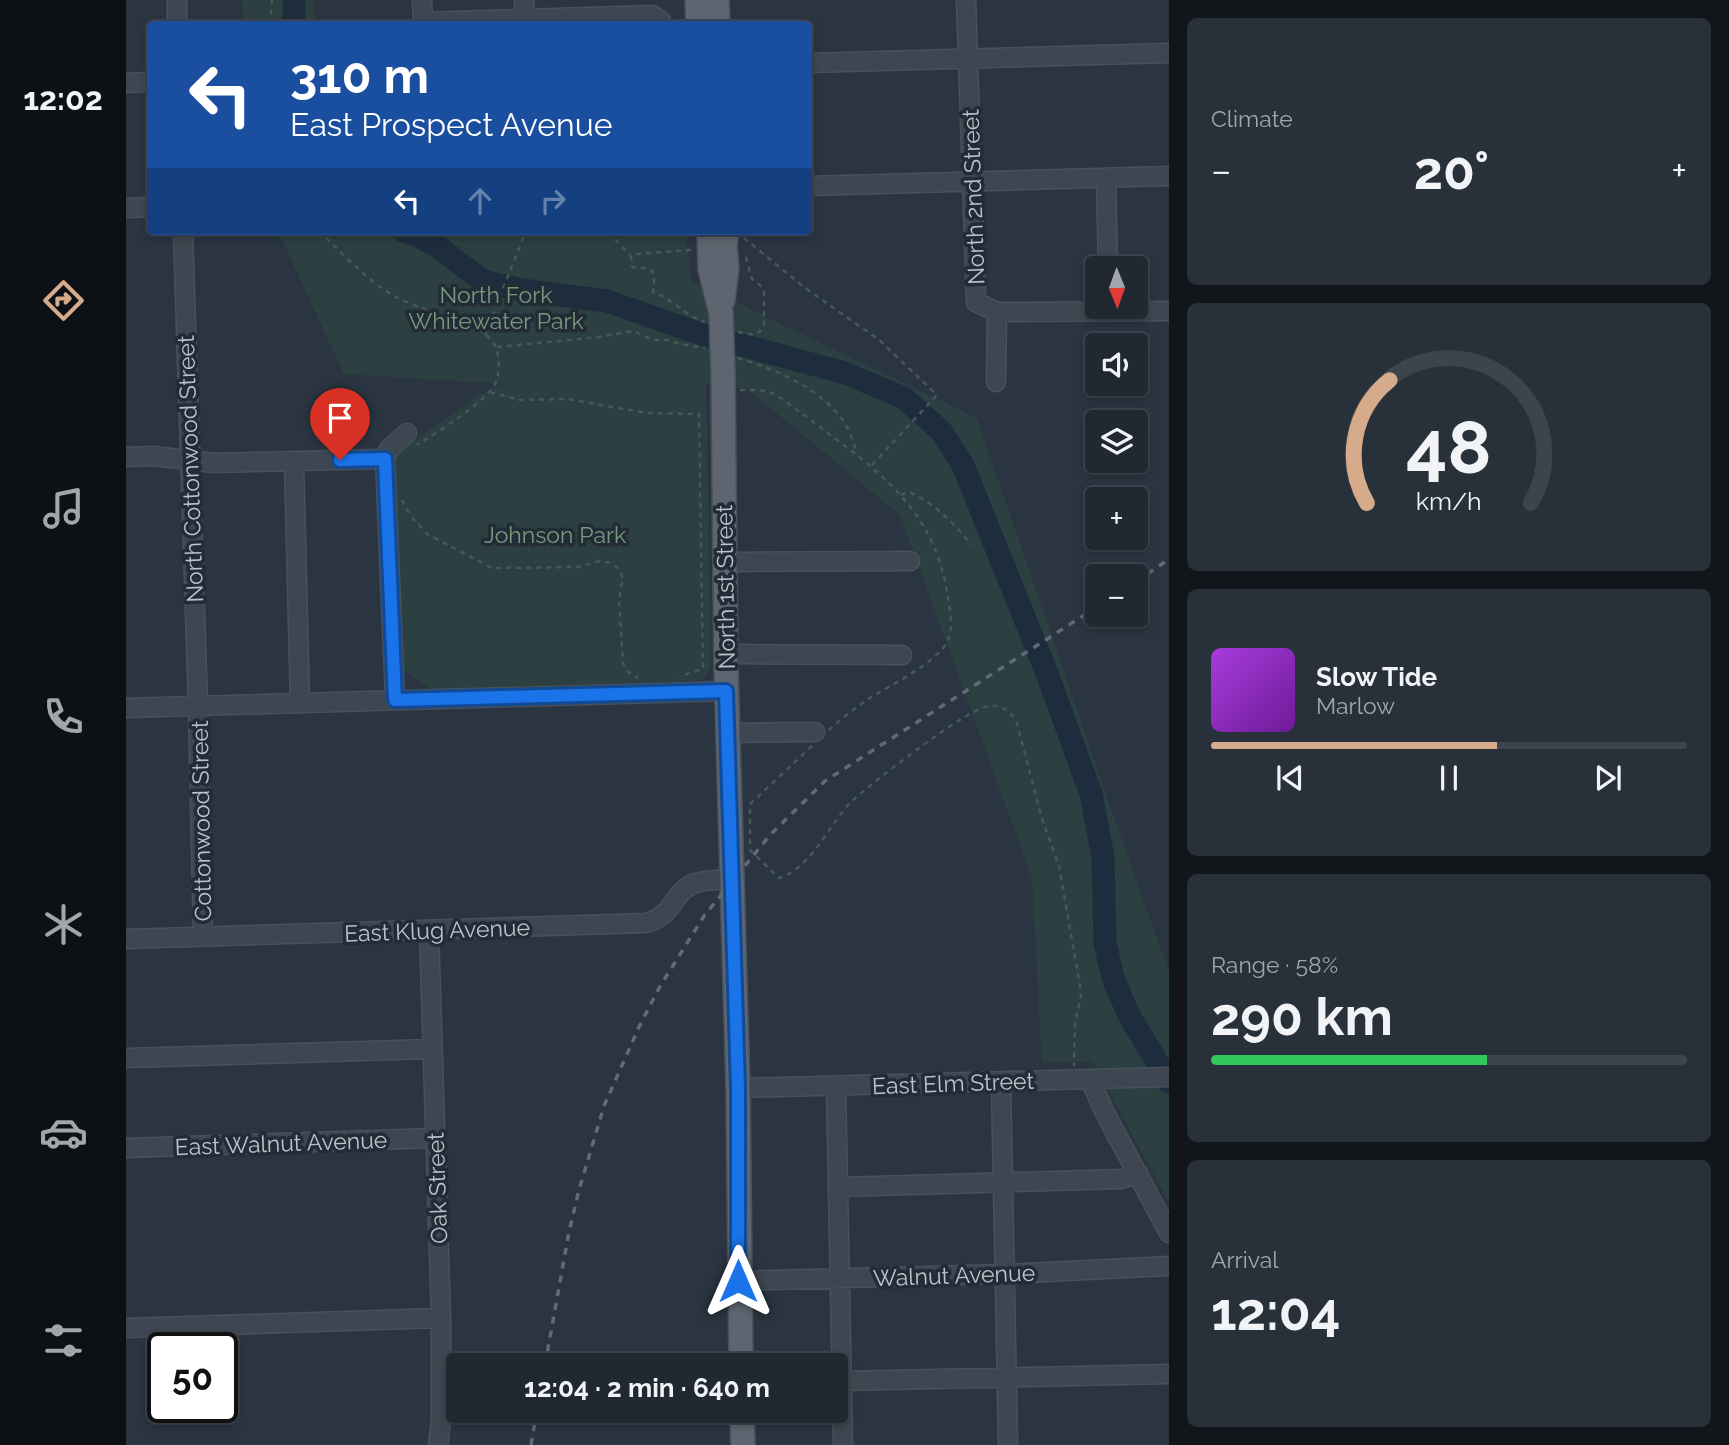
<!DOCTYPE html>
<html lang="en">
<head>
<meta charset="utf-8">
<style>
	:root { --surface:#202831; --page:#283039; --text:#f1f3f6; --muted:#a2a6ab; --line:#3d444d; --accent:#d6ab8b }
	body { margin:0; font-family:Raleway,sans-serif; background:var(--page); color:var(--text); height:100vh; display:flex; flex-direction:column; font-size:26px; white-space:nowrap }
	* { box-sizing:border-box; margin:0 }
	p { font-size:23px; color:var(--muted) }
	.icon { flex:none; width:38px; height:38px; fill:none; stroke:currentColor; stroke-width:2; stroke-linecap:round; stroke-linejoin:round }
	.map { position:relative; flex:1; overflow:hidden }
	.panel { display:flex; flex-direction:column; gap:18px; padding:18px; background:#12161b; width:560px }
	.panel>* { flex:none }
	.banner { position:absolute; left:21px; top:21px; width:665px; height:214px; border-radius:7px; box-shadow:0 4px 10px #0003,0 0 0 2px var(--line); background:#1a4fa0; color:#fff; overflow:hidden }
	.needle { width:46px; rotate:179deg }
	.buttons { position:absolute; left:959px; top:256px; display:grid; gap:14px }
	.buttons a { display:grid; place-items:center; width:63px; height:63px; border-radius:7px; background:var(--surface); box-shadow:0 4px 10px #0003,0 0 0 2px var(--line); font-size:35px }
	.speed { position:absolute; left:21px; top:1332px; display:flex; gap:14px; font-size:35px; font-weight:700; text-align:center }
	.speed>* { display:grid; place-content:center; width:91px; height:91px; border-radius:50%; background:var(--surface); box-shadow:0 4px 10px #0003,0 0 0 2px var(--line); line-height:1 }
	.speed .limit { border:4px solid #111; border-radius:10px; background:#fff; color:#111 }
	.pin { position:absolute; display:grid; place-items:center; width:60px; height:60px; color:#fff; margin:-72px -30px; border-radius:50% 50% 50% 0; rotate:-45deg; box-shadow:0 0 7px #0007 }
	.pin .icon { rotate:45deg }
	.me { position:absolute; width:77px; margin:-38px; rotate:0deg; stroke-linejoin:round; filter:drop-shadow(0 0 5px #0008) }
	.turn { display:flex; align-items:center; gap:24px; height:147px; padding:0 28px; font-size:32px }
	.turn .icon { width:91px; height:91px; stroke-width:2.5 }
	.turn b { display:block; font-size:49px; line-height:60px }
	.lanes { display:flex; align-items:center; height:66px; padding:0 28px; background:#0003; justify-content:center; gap:35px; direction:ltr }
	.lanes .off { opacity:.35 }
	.big { font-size:52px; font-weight:700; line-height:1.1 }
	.panel .widget { flex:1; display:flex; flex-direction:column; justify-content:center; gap:10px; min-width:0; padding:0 24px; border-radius:10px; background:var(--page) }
	.panel .dial { align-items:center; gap:0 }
	.dial svg { height:182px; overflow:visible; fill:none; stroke:var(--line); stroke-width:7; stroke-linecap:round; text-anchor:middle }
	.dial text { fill:var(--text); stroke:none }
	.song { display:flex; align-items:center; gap:21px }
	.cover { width:84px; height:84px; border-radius:10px; background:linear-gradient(135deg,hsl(280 70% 55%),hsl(280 70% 35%)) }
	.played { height:7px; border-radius:4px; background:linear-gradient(90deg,var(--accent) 60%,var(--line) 60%) }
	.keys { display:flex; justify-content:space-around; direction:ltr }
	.heat { display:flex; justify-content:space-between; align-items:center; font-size:38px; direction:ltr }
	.charge { height:10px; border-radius:5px; background:linear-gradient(90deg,#34c759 58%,var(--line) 0) }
	.trip { position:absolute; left:320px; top:1353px; width:402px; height:70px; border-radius:7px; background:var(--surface); box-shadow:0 4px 10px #0003,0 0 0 2px var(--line); font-weight:700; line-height:70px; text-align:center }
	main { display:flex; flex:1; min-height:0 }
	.tab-bar { display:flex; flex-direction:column; width:126px; justify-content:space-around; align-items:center; background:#0d1014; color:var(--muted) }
	.tab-bar .icon { width:49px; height:49px }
	.tab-bar .on { color:var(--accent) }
	.tab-bar b { font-size:32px; color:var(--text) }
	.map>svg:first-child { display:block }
</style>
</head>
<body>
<main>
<nav class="tab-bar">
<b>12:02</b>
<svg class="icon on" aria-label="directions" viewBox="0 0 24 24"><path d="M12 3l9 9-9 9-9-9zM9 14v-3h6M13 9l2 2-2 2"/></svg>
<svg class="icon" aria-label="music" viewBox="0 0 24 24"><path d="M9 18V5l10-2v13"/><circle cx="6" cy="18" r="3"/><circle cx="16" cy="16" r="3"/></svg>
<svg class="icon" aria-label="phone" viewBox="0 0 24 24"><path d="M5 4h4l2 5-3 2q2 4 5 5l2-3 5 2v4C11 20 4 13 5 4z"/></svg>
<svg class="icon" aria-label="climate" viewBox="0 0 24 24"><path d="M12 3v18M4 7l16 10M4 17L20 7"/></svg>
<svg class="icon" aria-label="car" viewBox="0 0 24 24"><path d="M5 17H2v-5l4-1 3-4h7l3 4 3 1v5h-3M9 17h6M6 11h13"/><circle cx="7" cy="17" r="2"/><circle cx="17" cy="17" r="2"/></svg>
<svg class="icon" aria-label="filters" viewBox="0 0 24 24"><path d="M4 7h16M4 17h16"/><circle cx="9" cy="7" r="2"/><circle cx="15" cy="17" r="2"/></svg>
</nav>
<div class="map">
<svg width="1043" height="1445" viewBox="0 0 1043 1445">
	<rect width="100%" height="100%" fill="#2a3541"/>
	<path fill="#2c4042" d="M116,0h71l2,24h-71z
		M152,231h408l5,50 286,137 133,388 59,166v231l-76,-142 -51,2 -10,-185 -132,-363 -153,-126 -41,-5 5,283 -8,13 -270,10 -29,-20 -11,-215 86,-60 23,-11 -158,-10z"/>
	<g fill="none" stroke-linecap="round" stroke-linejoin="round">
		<path stroke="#1e2d3e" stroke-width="23" d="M168,24v-24
			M278,231l12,4 22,12 45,34 39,9 85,11 94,33 144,39 59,25 37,33 22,34 24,60 61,151 43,118 12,63 2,86 8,35 16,37 40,67"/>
		<g stroke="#48505a" stroke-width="21">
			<path id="minor" d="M51,0v24
				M296,0l1,24
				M398,0l1,24
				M840,0l10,302 21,10 172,-1
				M297,22l229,-7 9,6v3
				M682,63l361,-10
				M0,83l24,-1
				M980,178l2,90
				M682,186l361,-10
				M0,208l24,-1
				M57,231l15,476 5,229
				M870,382l1,-70
				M0,457l27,-1 61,7 171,-4
				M168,462l6,241
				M598,562l186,-1
				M600,654l176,1
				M269,700l-10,-241 4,-10 18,-16
				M0,708l600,-17
				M602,733l87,-1
				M303,931l12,387v103l-3,24
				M0,939l520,-16c30,-9 26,-30 47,-39 12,-5 26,-4 39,-5
				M0,1058l306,-9
				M964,1079l15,34 64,120
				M875,1083l7,362
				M710,1086l7,359
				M612,1088l431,-11
				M0,1148l310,-10
				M713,1187l283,-8 16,-6
				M612,1281l266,-7 165,-8
				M0,1328l315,-10
				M715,1381l328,-7"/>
		</g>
		<g stroke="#48505a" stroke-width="26">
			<path id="major" d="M571,0l1,24
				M591,0l1,24
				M583,231l1,38 11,44
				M597,300l4,-32 -2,-21 2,-16
				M597,373l3,295 12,420 3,277
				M616,1410l1,35"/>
		</g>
		<path stroke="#45595a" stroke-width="2.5" stroke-dasharray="5 5" stroke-linecap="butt" d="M144,24l2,-24
			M193,231c24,23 48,50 77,66 24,13 55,18 80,31 11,6 21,15 22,28 1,8 1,18 -2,26 -7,19 -61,51 -79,63
			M618,238l61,50 73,51 59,56 -66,71
			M565,250l-54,4 -6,2 1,11c23,2 24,2 21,25 19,7 32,24 52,30
			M612,332l16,3 8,-5 2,-6v-32l-4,-7 -8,-6 -7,-25
			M359,335l38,-97 6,-5 68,-1 16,5 18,19
			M371,347l102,-10 34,-6 20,9h15l12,4 25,4
			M612,358c47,14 111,42 118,96
			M614,390h20l12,3c23,14 44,31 65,47 54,40 99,81 110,152 2,14 7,33 1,48 -10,23 -60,46 -81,60 -13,9 -26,19 -38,30
			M364,392l30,8 47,-1 79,14 53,1 4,255 -23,7
			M775,495l8,-3c21,8 49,34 62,53
			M276,500l8,15 17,19 65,34 87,-1 21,-6 11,2 8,6 4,9 -4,21 4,64 4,8 11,7
			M686,746l-62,58v46l29,28c33,-10 49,-53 73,-77 20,-18 115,-93 137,-95 12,-2 20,5 27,14l26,99 17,47 21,120 1,10 -6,25 -1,45"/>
		<use href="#minor" stroke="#3e4751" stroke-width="18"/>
		<use href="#major" stroke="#5d6670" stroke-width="23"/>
		<path stroke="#616b77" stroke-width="3.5" stroke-dasharray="7 7" stroke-linecap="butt" d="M1010,582l33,-23
			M419,1365l24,-133 10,-42 25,-84 35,-79 20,-39 45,-72 66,-81 55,-54 272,-174
			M405,1445l6,-35"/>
		<g stroke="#48505a" stroke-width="26" stroke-linecap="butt">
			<path id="major-bridge" d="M595,313l2,60"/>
		</g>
		<use href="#major-bridge" stroke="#5d6670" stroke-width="23"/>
	</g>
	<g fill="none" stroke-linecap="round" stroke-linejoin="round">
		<g stroke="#114b97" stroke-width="18">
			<path id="route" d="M214,460l45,-1 10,241 331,-9 12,397v193"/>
		</g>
		<use href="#route" stroke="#1a73e8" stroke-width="12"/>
	</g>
	<g text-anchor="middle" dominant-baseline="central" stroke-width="7" stroke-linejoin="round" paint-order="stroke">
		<g font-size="23" fill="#bbc2cb" stroke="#232c36">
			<text transform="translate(847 197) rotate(-92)">North 2nd Street</text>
			<text transform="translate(64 469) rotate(-92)">North Cottonwood Street</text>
			<text transform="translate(599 587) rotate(-91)">North 1st Street</text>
			<text transform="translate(75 821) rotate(-91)">Cottonwood Street</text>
			<text transform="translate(311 930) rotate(-2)">East Klug Avenue</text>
			<text transform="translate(827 1083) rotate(-2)">East Elm Street</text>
			<text transform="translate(155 1143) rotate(-2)">East Walnut Avenue</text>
			<text transform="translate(311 1188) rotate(-92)">Oak Street</text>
			<text transform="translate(828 1275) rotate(-2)">Walnut Avenue</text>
		</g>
		<g font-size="23" fill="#75997c" stroke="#232c36">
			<text x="370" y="294">North Fork<tspan x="370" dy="26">Whitewater Park</tspan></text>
			<text x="429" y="534">Johnson Park</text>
		</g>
	</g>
</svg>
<div class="buttons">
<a><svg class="needle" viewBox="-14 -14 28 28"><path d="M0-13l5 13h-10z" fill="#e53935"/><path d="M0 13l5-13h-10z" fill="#a2a6ab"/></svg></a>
<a><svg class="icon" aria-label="sound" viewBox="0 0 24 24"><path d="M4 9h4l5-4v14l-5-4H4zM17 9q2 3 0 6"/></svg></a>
<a><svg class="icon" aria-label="layers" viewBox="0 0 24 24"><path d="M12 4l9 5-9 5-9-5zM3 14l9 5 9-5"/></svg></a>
<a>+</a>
<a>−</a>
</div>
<div class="speed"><div class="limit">50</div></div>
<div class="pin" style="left:214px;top:460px;background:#d93025"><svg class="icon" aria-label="arrive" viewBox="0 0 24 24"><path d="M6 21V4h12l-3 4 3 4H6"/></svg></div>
<svg class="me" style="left:612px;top:1281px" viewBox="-20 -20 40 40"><path d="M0-17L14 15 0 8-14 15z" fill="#1a73e8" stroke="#fff" stroke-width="4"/></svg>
<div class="trip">12:04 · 2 min · 640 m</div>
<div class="banner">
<div class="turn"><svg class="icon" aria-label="left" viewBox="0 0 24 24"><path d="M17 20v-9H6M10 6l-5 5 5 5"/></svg><div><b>310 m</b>East Prospect Avenue</div></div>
<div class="lanes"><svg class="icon" aria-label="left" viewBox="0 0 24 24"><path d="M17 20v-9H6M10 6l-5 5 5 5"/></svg><svg class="icon off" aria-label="ahead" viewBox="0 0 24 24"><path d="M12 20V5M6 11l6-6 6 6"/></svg><svg class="icon off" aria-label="right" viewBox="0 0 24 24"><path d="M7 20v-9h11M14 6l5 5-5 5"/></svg></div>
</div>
</div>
<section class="panel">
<div class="widget"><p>Climate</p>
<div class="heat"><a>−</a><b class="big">20°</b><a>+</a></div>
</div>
<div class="widget dial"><svg viewBox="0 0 100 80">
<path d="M14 69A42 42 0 1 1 86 69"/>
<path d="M14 69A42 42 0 0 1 24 15" stroke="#d6ab8b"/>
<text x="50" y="56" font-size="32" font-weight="700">48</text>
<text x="50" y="72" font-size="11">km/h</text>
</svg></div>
<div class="widget">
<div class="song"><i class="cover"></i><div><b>Slow Tide</b><p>Marlow</p></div></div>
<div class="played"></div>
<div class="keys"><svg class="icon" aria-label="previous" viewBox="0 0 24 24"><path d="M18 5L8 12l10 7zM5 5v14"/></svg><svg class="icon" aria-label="pause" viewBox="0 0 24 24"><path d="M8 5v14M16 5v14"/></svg><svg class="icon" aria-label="next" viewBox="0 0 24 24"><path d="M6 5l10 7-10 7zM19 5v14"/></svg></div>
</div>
<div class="widget"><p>Range · 58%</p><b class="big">290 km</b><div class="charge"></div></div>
<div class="widget"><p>Arrival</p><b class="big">12:04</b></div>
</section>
</main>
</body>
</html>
